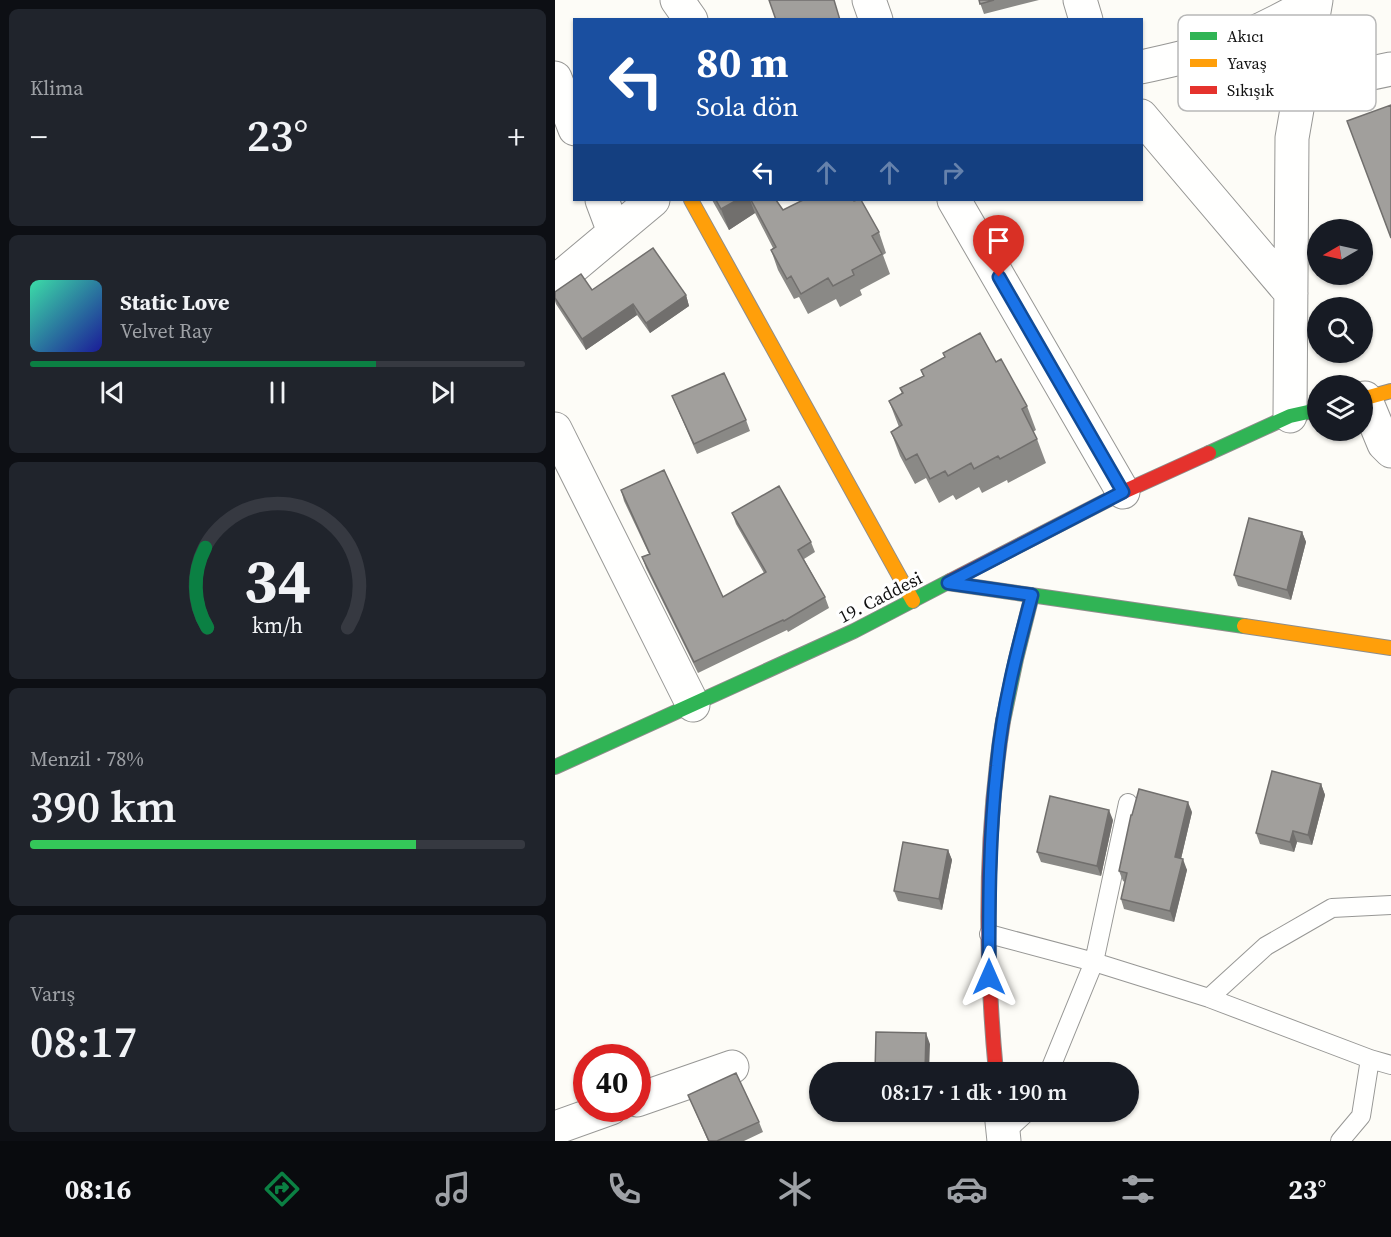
<!DOCTYPE html>
<html lang="tr">
<head>
<meta charset="utf-8">
<style>
	:root { --surface:#171b24; --page:#20242c; --text:#f1f3f6; --muted:#9ea1a6; --line:#363941; --accent:#0b8043 }
	body { margin:0; font-family:"Source Serif 4",serif; background:var(--page); color:var(--text); height:100vh; display:flex; flex-direction:column; font-size:22px; white-space:nowrap }
	* { box-sizing:border-box; margin:0 }
	p { font-size:20px; color:var(--muted) }
	.icon { flex:none; width:33px; height:33px; fill:none; stroke:currentColor; stroke-width:2; stroke-linecap:round; stroke-linejoin:round }
	.map { position:relative; flex:1; overflow:hidden }
	.details { display:flex; flex-direction:column; gap:9px; padding:9px; background:#0d0f14; width:555px }
	.details>* { flex:none }
	.banner { position:absolute; left:18px; top:18px; width:570px; height:183px; border-radius:0px; box-shadow:0 2px 4px #0004; background:#1a4fa0; color:#fff; overflow:hidden }
	.needle { width:39px; rotate:261deg }
	.fabs { position:absolute; left:752px; top:219px; display:grid; gap:12px }
	.fabs a { display:grid; place-items:center; width:66px; height:66px; border-radius:50%; background:var(--surface); box-shadow:0 2px 4px #0004; font-size:30px }
	.speed { position:absolute; left:18px; top:1044px; display:flex; gap:12px; font-size:30px; font-weight:700; text-align:center }
	.speed>* { display:grid; place-content:center; width:78px; height:78px; border-radius:50%; background:var(--surface); box-shadow:0 2px 4px #0004; line-height:1 }
	.speed .limit { border:9px solid #d22; background:#fff; color:#111 }
	.pin { position:absolute; display:grid; place-items:center; width:51px; height:51px; color:#fff; margin:-62px -26px; border-radius:50% 50% 50% 0; rotate:-45deg; box-shadow:0 0 6px #0007 }
	.pin .icon { rotate:45deg }
	.me { position:absolute; width:66px; margin:-33px; rotate:0deg; stroke-linejoin:round; filter:drop-shadow(0 0 4px #0008) }
	.turn { display:flex; align-items:center; gap:21px; height:126px; padding:0 24px; font-size:27px }
	.turn .icon { width:78px; height:78px; stroke-width:2.5 }
	.turn b { display:block; font-size:42px; line-height:51px }
	.lanes { display:flex; align-items:center; height:57px; padding:0 24px; background:#0003; justify-content:center; gap:30px; direction:ltr }
	.lanes .off { opacity:.35 }
	.big { font-size:45px; font-weight:600; line-height:1.1 }
	.details .tile { flex:1; display:flex; flex-direction:column; justify-content:center; gap:9px; min-width:0; padding:0 21px; border-radius:9px; background:var(--page) }
	.details .dial { align-items:center; gap:0 }
	.dial svg { height:156px; overflow:visible; fill:none; stroke:var(--line); stroke-width:7; stroke-linecap:round; text-anchor:middle }
	.dial text { fill:var(--text); stroke:none }
	.song { display:flex; align-items:center; gap:18px }
	.cover { width:72px; height:72px; border-radius:9px; background:linear-gradient(135deg,hsl(160 70% 55%),hsl(240 70% 35%)) }
	.played { height:6px; border-radius:3px; background:linear-gradient(90deg,var(--accent) 70%,var(--line) 70%) }
	.keys { display:flex; justify-content:space-around; direction:ltr }
	.heat { display:flex; justify-content:space-between; align-items:center; font-size:33px; direction:ltr }
	.charge { height:9px; border-radius:4px; background:linear-gradient(90deg,#34c759 78%,var(--line) 0) }
	.trip { position:absolute; left:254px; top:1062px; width:330px; height:60px; border-radius:30px; background:var(--surface); box-shadow:0 2px 4px #0004; font-weight:600; line-height:60px; text-align:center }
	.tabs { display:flex; height:96px; justify-content:space-around; align-items:center; background:#090b0e; color:var(--muted) }
	.tabs .icon { width:42px; height:42px }
	.tabs .active { color:var(--accent) }
	.tabs b { font-size:27px; color:var(--text) }
	main { display:flex; flex:1; min-height:0 }
	.map>svg:first-child { display:block }
</style>
</head>
<body>
<main>
<section class="details">
<div class="tile"><p>Klima</p>
<div class="heat"><a>−</a><b class="big">23°</b><a>+</a></div>
</div>
<div class="tile">
<div class="song"><i class="cover"></i><div><b>Static Love</b><p>Velvet Ray</p></div></div>
<div class="played"></div>
<div class="keys"><svg class="icon" aria-label="previous" viewBox="0 0 24 24"><path d="M18 5L8 12l10 7zM5 5v14"/></svg><svg class="icon" aria-label="pause" viewBox="0 0 24 24"><path d="M8 5v14M16 5v14"/></svg><svg class="icon" aria-label="next" viewBox="0 0 24 24"><path d="M6 5l10 7-10 7zM19 5v14"/></svg></div>
</div>
<div class="tile dial"><svg viewBox="0 0 100 80">
<path d="M14 69A42 42 0 1 1 86 69"/>
<path d="M14 69A42 42 0 0 1 13 28" stroke="#0b8043"/>
<text x="50" y="56" font-size="32" font-weight="700">34</text>
<text x="50" y="72" font-size="11">km/h</text>
</svg></div>
<div class="tile"><p>Menzil · 78%</p><b class="big">390 km</b><div class="charge"></div></div>
<div class="tile"><p>Varış</p><b class="big">08:17</b></div>
</section>
<div class="map">
<svg width="836" height="1141" viewBox="0 0 836 1141">
	<rect width="100%" height="100%" fill="#fdfcf7"/>
	<g fill="none" stroke-linecap="round" stroke-linejoin="round">
		<g stroke="#979795" stroke-width="20">
			<path id="lane" d="M434,934l105,28 115,36 161,61 21,6
				M654,998l57,-52 66,-38 59,-3
				M494,1072l45,-110 34,-159
				M448,1134l24,-22
				M785,1141l21,-25 9,-57"/>
		</g>
		<g stroke="#979795" stroke-width="35">
			<path id="street" d="M122,0l14,20
				M314,0l7,20
				M525,0l6,20
				M586,67c23,-5 46,-10 69,-17 37,-12 72,-30 106,-50
				M0,78l20,51
				M745,88l91,-19
				M586,116l150,177
				M47,200l12,32
				M399,200l169,292
				M0,282l98,-82
				M810,398l19,46 7,7
				M735,416l2,-278 24,-138
				M0,429l138,276
				M82,1100l95,-33
				M446,1112l3,29
				M0,1128l56,-20"/>
		</g>
		<g stroke="#8e8d8b" stroke-width="16">
			<path id="fast" d="M654,453l81,-37 27,-6
				M393,583l296,43
				M448,721l13,-62 16,-64
				M0,767l299,-136 96,-50"/>
		</g>
		<g stroke="#8e8d8b" stroke-width="16">
			<path id="slow" d="M136,200l222,401
				M807,399l29,-8
				M689,626l147,22"/>
		</g>
		<g stroke="#8e8d8b" stroke-width="16">
			<path id="jam" d="M395,581l173,-89 86,-39
				M441,1072c-11,-115 -11,-237 7,-351"/>
		</g>
		<use href="#lane" stroke="#fffffe" stroke-width="18"/>
		<use href="#street" stroke="#fffffe" stroke-width="33"/>
		<use href="#fast" stroke="#30b455" stroke-width="14"/>
		<use href="#slow" stroke="#ff9f0a" stroke-width="14"/>
		<use href="#jam" stroke="#e5322d" stroke-width="14"/>
	</g>
	<path fill="#8a8986" d="M424,0h60l-55,14z
		M157,200h64l7,10 96,22 7,21 -3,2 7,19 -30,16 2,5 -22,12 -4,-8 -28,15 -9,-17 -5,2 -16,-29 -7,-20 2,-2 -18,-35 -26,17z
		M37,290l94,5 3,11 -39,27 -13,-18 -51,35 -30,-46 -1,-3v-9z
		M441,362l31,44 9,24 -3,2 4,7 9,24 -38,20 -1,-3 -25,13 -3,-6 -23,13 -3,-5 -14,8 -13,-25 -11,6 -15,-28 -9,-24 8,-5 -10,-26 13,-7 -2,-6 23,-12 -2,-6z
		M117,396l74,24 4,11 -53,23z
		M66,490l102,107 41,-24 -28,-49 -4,-11 79,29 4,10 -11,7 21,38 4,11 -41,24 -1,-2 -89,43 -52,-105 -4,-11 7,-3 -25,-53z
		M747,532l4,10 -15,58 -53,-14 -4,-11z
		M766,784l4,11 -13,50 -15,-3 -3,10 -34,-8 -4,-11z
		M637,812l-11,47 6,11 -13,52 -50,-13 -3,-10 4,-17 -2,-1 -4,-10z
		M558,820l-12,56 -60,-14 -4,-10z
		M393,850l4,10 -10,50 -44,-9 -4,-10z
		M133,1095l71,27 4,10 -19,9h-36z"/>
	<path fill="#716f6d" d="M182,200h13l5,13 -26,17 -8,-21z
		M131,295l3,11 -39,27 -4,-10z
		M78,304l4,11 -51,35 -4,-11z
		M747,532l4,10 -15,58 -4,-10z
		M766,784l4,11 -13,50 -4,-10z
		M633,802l4,10 -13,55 -4,-10z
		M554,810l4,10 -12,56 -4,-10z
		M738,831l4,11 -3,10 -4,-10z
		M393,850l4,10 -10,50 -3,-11z
		M628,859l4,11 -13,52 -4,-11z
		M371,1033l4,11 -1,28h-4z"/>
	<path fill="#a19f9c" stroke="#716f6d" stroke-width="1.5" d="M214,0h65l6,20h-64z
		M424,0h15l-14,4z
		M836,105v133l-44,-117z
		M161,200h21l-16,9z
		M196,200h25l7,10 20,-10h50l1,1 3,-1h4l18,32 -7,4 10,18 -30,16 2,5 -21,11 -5,-8 -27,16 -10,-18 -4,3 -16,-29 5,-3z
		M98,248l33,47 -40,28 -13,-19 -51,35 -27,-41v-6l26,-18 11,16z
		M425,333l16,29 5,-3 26,47 -5,3 15,30 -37,20 -2,-3 -24,13 -3,-6 -23,13 -3,-5 -15,8 -13,-25 -11,6 -15,-28 11,-7 -13,-24 14,-8 -3,-5 24,-12 -3,-6 24,-13 -2,-4z
		M169,373l22,47 -52,24 -22,-48z
		M109,470l59,127 43,-25 -34,-59 47,-27 32,56 -13,8 27,47 -41,24 -1,-1 -89,42 -52,-105 8,-3 -29,-64z
		M694,518l53,14 -15,58 -53,-15z
		M717,771l49,13 -13,51 -15,-4 -3,11 -34,-9z
		M584,789l49,13 -13,55 8,2 -13,52 -49,-12 6,-26 -8,-2 12,-56h1z
		M495,796l59,14 -12,56 -60,-14z
		M348,842l45,8 -9,49 -45,-8z
		M321,1032l50,1 -1,39h-50z
		M181,1073l23,49 -42,19h-8l-21,-46z"/>
	<g fill="none" stroke-linecap="round" stroke-linejoin="round">
		<g stroke="#114b97" stroke-width="15">
			<path id="route" d="M434,977c0,-70 0,-141 8,-211 5,-58 20,-115 35,-171l-84,-12 175,-91 -124,-215"/>
		</g>
		<use href="#route" stroke="#1a73e8" stroke-width="10"/>
	</g>
	<g text-anchor="middle" dominant-baseline="central" stroke-width="6" stroke-linejoin="round" paint-order="stroke">
		<g font-size="18" fill="#111" stroke="#fff">
			<text transform="translate(325 597) rotate(-27)">19. Caddesi</text>
		</g>
	</g>
	<rect x="623" y="15" width="198" height="96" rx="9" fill="#fff" stroke="#b8b8b8" stroke-width="1.5"/>
	<rect x="635" y="32" width="27" height="8" fill="#30b455"/>
	<rect x="635" y="59" width="27" height="8" fill="#ff9f0a"/>
	<rect x="635" y="86" width="27" height="8" fill="#e5322d"/>
	<g font-size="16" fill="#111">
		<text x="672" y="42">Akıcı</text>
		<text x="672" y="69">Yavaş</text>
		<text x="672" y="96">Sıkışık</text>
	</g>
</svg>
<div class="fabs">
<a><svg class="needle" viewBox="-14 -14 28 28"><path d="M0-13l5 13h-10z" fill="#e53935"/><path d="M0 13l5-13h-10z" fill="#9ea1a6"/></svg></a>
<a><svg class="icon" aria-label="search" viewBox="0 0 24 24"><circle cx="10" cy="10" r="6"/><path d="M15 15l6 6"/></svg></a>
<a><svg class="icon" aria-label="layers" viewBox="0 0 24 24"><path d="M12 4l9 5-9 5-9-5zM3 14l9 5 9-5"/></svg></a>
</div>
<div class="speed"><div class="limit">40</div></div>
<div class="pin" style="left:444px;top:277px;background:#d93025"><svg class="icon" aria-label="arrive" viewBox="0 0 24 24"><path d="M6 21V4h12l-3 4 3 4H6"/></svg></div>
<svg class="me" style="left:434px;top:977px" viewBox="-20 -20 40 40"><path d="M0-17L14 15 0 8-14 15z" fill="#1a73e8" stroke="#fff" stroke-width="4"/></svg>
<div class="trip">08:17 · 1 dk · 190 m</div>
<div class="banner">
<div class="turn"><svg class="icon" aria-label="left" viewBox="0 0 24 24"><path d="M17 20v-9H6M10 6l-5 5 5 5"/></svg><div><b>80 m</b>Sola dön</div></div>
<div class="lanes"><svg class="icon" aria-label="left" viewBox="0 0 24 24"><path d="M17 20v-9H6M10 6l-5 5 5 5"/></svg><svg class="icon off" aria-label="ahead" viewBox="0 0 24 24"><path d="M12 20V5M6 11l6-6 6 6"/></svg><svg class="icon off" aria-label="ahead" viewBox="0 0 24 24"><path d="M12 20V5M6 11l6-6 6 6"/></svg><svg class="icon off" aria-label="right" viewBox="0 0 24 24"><path d="M7 20v-9h11M14 6l5 5-5 5"/></svg></div>
</div>
</div>
</main>
<nav class="tabs">
<b>08:16</b>
<svg class="icon active" aria-label="directions" viewBox="0 0 24 24"><path d="M12 3l9 9-9 9-9-9zM9 14v-3h6M13 9l2 2-2 2"/></svg>
<svg class="icon" aria-label="music" viewBox="0 0 24 24"><path d="M9 18V5l10-2v13"/><circle cx="6" cy="18" r="3"/><circle cx="16" cy="16" r="3"/></svg>
<svg class="icon" aria-label="phone" viewBox="0 0 24 24"><path d="M5 4h4l2 5-3 2q2 4 5 5l2-3 5 2v4C11 20 4 13 5 4z"/></svg>
<svg class="icon" aria-label="climate" viewBox="0 0 24 24"><path d="M12 3v18M4 7l16 10M4 17L20 7"/></svg>
<svg class="icon" aria-label="car" viewBox="0 0 24 24"><path d="M5 17H2v-5l4-1 3-4h7l3 4 3 1v5h-3M9 17h6M6 11h13"/><circle cx="7" cy="17" r="2"/><circle cx="17" cy="17" r="2"/></svg>
<svg class="icon" aria-label="filters" viewBox="0 0 24 24"><path d="M4 7h16M4 17h16"/><circle cx="9" cy="7" r="2"/><circle cx="15" cy="17" r="2"/></svg>
<b>23°</b>
</nav>
</body>
</html>
